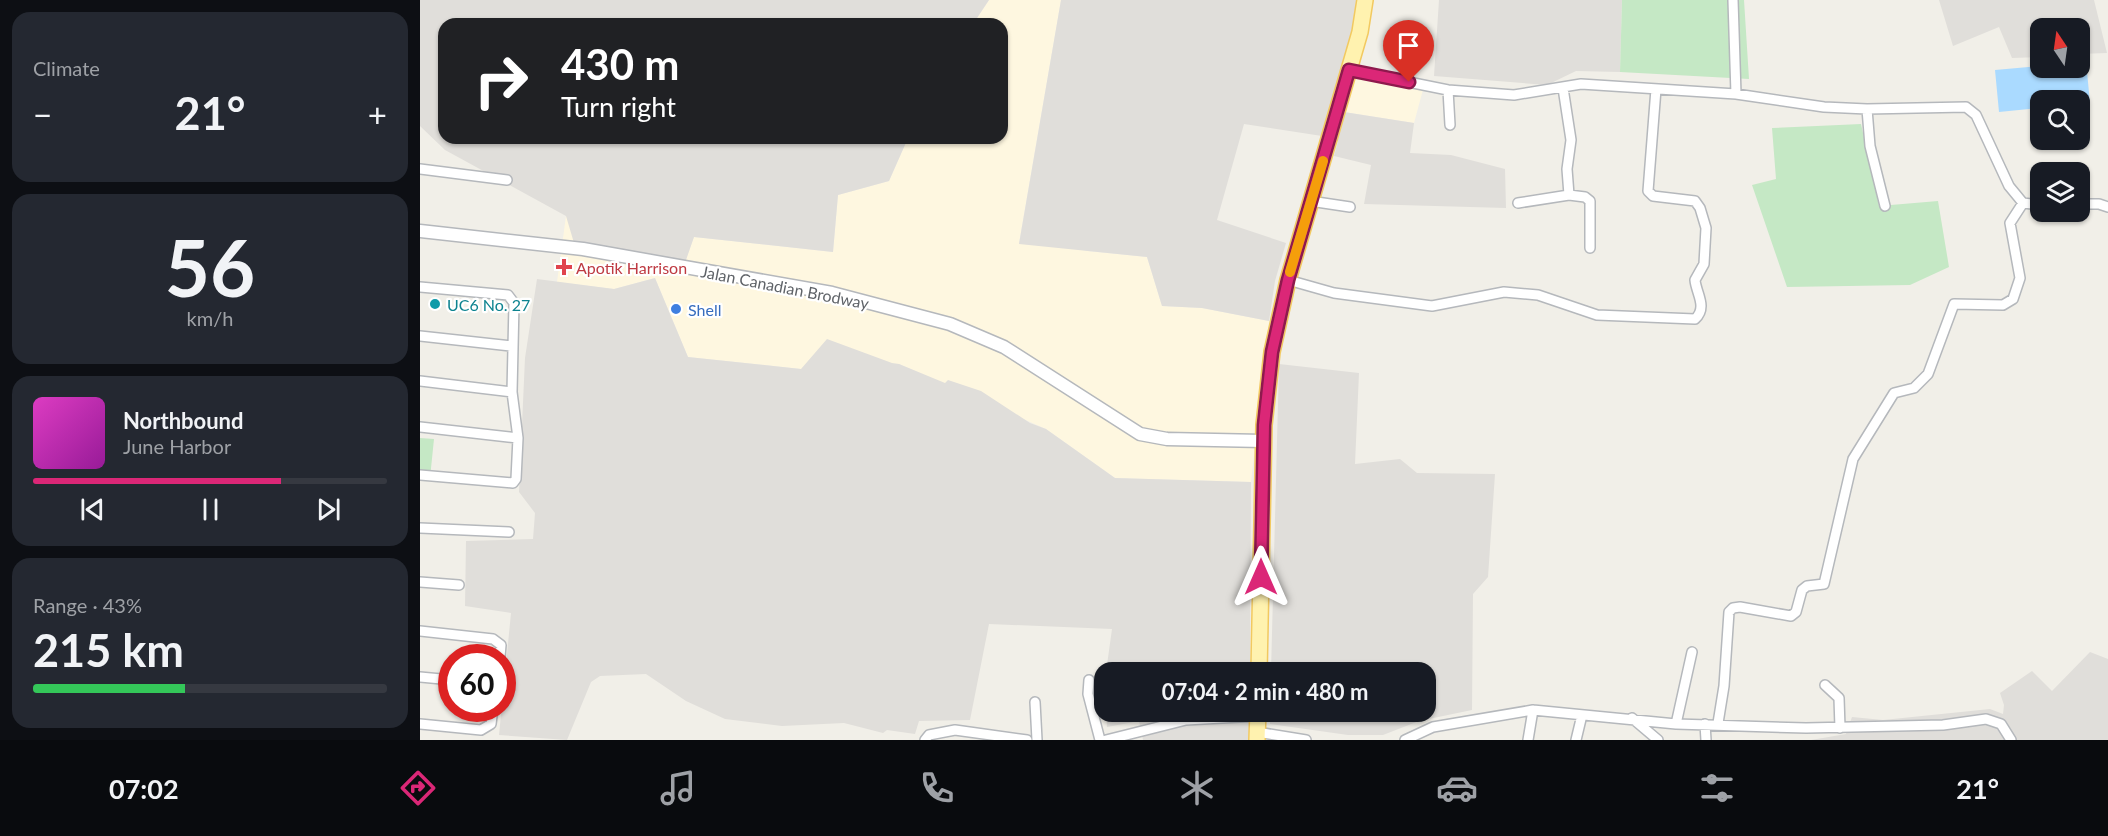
<!DOCTYPE html>
<html lang="en">
<head>
<meta charset="utf-8">
<style>
	:root { --surface:#171b24; --page:#242831; --text:#f1f3f6; --muted:#9ea1a6; --line:#363941; --accent:#db2777 }
	body { margin:0; font-family:Lato,sans-serif; background:var(--page); color:var(--text); height:100vh; display:flex; flex-direction:column; font-size:22px; white-space:nowrap }
	* { box-sizing:border-box; margin:0 }
	p { font-size:20px; color:var(--muted) }
	.icon { flex:none; width:33px; height:33px; fill:none; stroke:currentColor; stroke-width:2; stroke-linecap:round; stroke-linejoin:round }
	.map { position:relative; flex:1; overflow:hidden }
	.details { display:flex; flex-direction:column; gap:12px; padding:12px; background:#0d0f14; width:420px }
	.details>* { flex:none }
	.guide { position:absolute; left:18px; top:18px; width:570px; height:126px; border-radius:18px; box-shadow:0 2px 4px #0004; background:#202124; color:#fff; overflow:hidden }
	.needle { width:39px; rotate:347deg }
	.tools { position:absolute; left:1610px; top:18px; display:grid; gap:12px }
	.tools a { display:grid; place-items:center; width:60px; height:60px; border-radius:12px; background:var(--surface); box-shadow:0 2px 4px #0004; font-size:30px }
	.speed { position:absolute; left:18px; top:644px; display:flex; gap:12px; font-size:30px; font-weight:700; text-align:center }
	.speed>* { display:grid; place-content:center; width:78px; height:78px; border-radius:50%; background:var(--surface); box-shadow:0 2px 4px #0004; line-height:1 }
	.speed .limit { border:9px solid #d22; background:#fff; color:#111 }
	.pin { position:absolute; display:grid; place-items:center; width:51px; height:51px; color:#fff; margin:-62px -26px; border-radius:50% 50% 50% 0; rotate:-45deg; box-shadow:0 0 6px #0007 }
	.pin .icon { rotate:45deg }
	.me { position:absolute; width:66px; margin:-33px; rotate:0deg; stroke-linejoin:round; filter:drop-shadow(0 0 4px #0008) }
	.turn { display:flex; align-items:center; gap:21px; height:126px; padding:0 24px; font-size:27px }
	.turn .icon { width:78px; height:78px; stroke-width:2.5 }
	.turn b { display:block; font-size:42px; line-height:51px }
	.big { font-size:45px; font-weight:700; line-height:1.1 }
	.details .widget { flex:1; display:flex; flex-direction:column; justify-content:center; gap:9px; min-width:0; padding:0 21px; border-radius:18px; background:var(--page) }
	.details .dial { align-items:center; gap:0 }
	.dial b { font-size:78px; line-height:1 }
	.song { display:flex; align-items:center; gap:18px }
	.cover { width:72px; height:72px; border-radius:9px; background:linear-gradient(135deg,hsl(310 70% 55%),hsl(300 70% 35%)) }
	.played { height:6px; border-radius:3px; background:linear-gradient(90deg,var(--accent) 70%,var(--line) 70%) }
	.keys { display:flex; justify-content:space-around; direction:ltr }
	.heat { display:flex; justify-content:space-between; align-items:center; font-size:33px; direction:ltr }
	.charge { height:9px; border-radius:4px; background:linear-gradient(90deg,#34c759 43%,var(--line) 0) }
	.trip { position:absolute; left:674px; top:662px; width:342px; height:60px; border-radius:18px; background:var(--surface); box-shadow:0 2px 4px #0004; font-weight:700; line-height:60px; text-align:center }
	.tab-bar { display:flex; height:96px; justify-content:space-around; align-items:center; background:#090b0e; color:var(--muted) }
	.tab-bar .icon { width:42px; height:42px }
	.tab-bar .active { color:var(--accent) }
	.tab-bar b { font-size:27px; color:var(--text) }
	main { display:flex; flex:1; min-height:0 }
	.map>svg:first-child { display:block }
</style>
</head>
<body>
<main>
<section class="details">
<div class="widget"><p>Climate</p>
<div class="heat"><a>−</a><b class="big">21°</b><a>+</a></div>
</div>
<div class="widget dial"><b>56</b><p>km/h</p></div>
<div class="widget">
<div class="song"><i class="cover"></i><div><b>Northbound</b><p>June Harbor</p></div></div>
<div class="played"></div>
<div class="keys"><svg class="icon" aria-label="previous" viewBox="0 0 24 24"><path d="M18 5L8 12l10 7zM5 5v14"/></svg><svg class="icon" aria-label="pause" viewBox="0 0 24 24"><path d="M8 5v14M16 5v14"/></svg><svg class="icon" aria-label="next" viewBox="0 0 24 24"><path d="M6 5l10 7-10 7zM19 5v14"/></svg></div>
</div>
<div class="widget"><p>Range · 43%</p><b class="big">215 km</b><div class="charge"></div></div>
</section>
<div class="map">
<svg width="1688" height="740" viewBox="0 0 1688 740">
	<rect width="100%" height="100%" fill="#f1efe8"/>
	<path fill="#fef7e0" d="M569,0h72l-42,243 28,-1 40,9 60,6 15,49 40,2 67,13 -18,161 -136,-4 -69,-49 -147,-65 -98,5 -113,-12 -33,-79 -41,11 -57,-7 9,-66 120,43 8,-22 139,15 5,-57 51,-14 19,-43h94v-114h-29z
		M937,70l67,16 -10,37 -70,-11z"/>
	<path fill="#e0deda" d="M0,0h569l-16,24h-529v114h464l-19,43 -51,14 -5,57 -139,-15 -8,23 -112,-17 -8,-27 -121,-66 -25,-24z
		M641,0h295l-1,18 -12,46 14,6 -13,42 70,11 -4,30 41,2 54,14 1,39 -142,-4 7,-39 -37,-9 4,-15 -16,-5 -78,-12 -27,96 69,23 -11,38 -6,40 -67,-13 -40,-2 -15,-49 -128,-13z
		M1019,0h183l-2,72 -44,-1 -29,14 -113,-9z
		M1519,0h155l13,53 -28,1v-26h-39v29l-28,1 -13,-31 -46,19z
		M235,278l33,79 113,12 26,-30 65,24 7,1 46,19 3,-3 33,11 49,32 16,6 69,49 136,4 -1,190h-144l6,-43 -123,-5 -19,96 -51,1 -4,13 -28,-4 -4,3 -39,-10 -62,3 -57,-7 -39,-18 -40,-27 -46,2 -9,6 -24,58 -68,-5 12,-122 -46,-7 1,-65 67,-2 2,-26 -16,-21 6,-134 12,-79 77,10z
		M859,364l80,9 -4,91 45,-5 17,14 78,1 -7,103 -15,17 -1,116 -53,11 -36,14h-35l-78,-11v-13h155v-39h-154z
		M1670,652l18,7v81h-297l35,-6 6,-17 31,3 107,-11 13,5 1,-9 -4,-12 32,-22 20,20z
		M686,711h144v29h-107l-4,-19 -32,6z"/>
	<path fill="#c5e8c5" d="M1202,0h122l5,79 -129,-7z
		M1441,124l18,82 59,-5 11,66 -39,18 -123,2 -35,-102 24,-6 -4,-51z
		M0,438l14,1 -4,39 -10,-1z"/>
	<path fill="#aadaff" d="M1659,61h7l4,42 -50,-3v8l-41,4 -4,-42 45,-4 39,2z"/>
	<g fill="none" stroke-linecap="round" stroke-linejoin="round">
		<g stroke="#b5b8bc" stroke-width="12">
			<path id="minor" d="M1313,0l3,94
				M929,70l99,20 66,5 67,-11 155,10 88,13 43,2 99,-2 10,8 33,71 14,17 17,2
				M1028,90l2,35
				M1447,109l3,37 15,60
				M0,169l87,11
				M1149,195l16,2 5,4v47
				M890,201l40,6
				M1098,203l51,-8 -2,-26 4,-29 -8,-52
				M1659,204h20l9,3
				M868,280l46,13 98,13 72,-14 34,3 59,20 98,4c13,-12 1,-26 0,-39l9,-16 2,-36 -6,-20 -5,-7 -42,-5 -5,-5 8,-102
				M0,287l88,8 6,8 -2,89 6,46 -2,41 -3,4 -93,-8
				M0,336l91,10
				M0,381l92,11
				M0,427l98,11
				M0,528l89,4
				M0,582l39,3
				M0,631l73,8 8,6 -1,12
				M0,677l32,3
				M669,680l-1,14 12,46
				M1405,685l14,13 1,30
				M615,702l2,38
				M1212,718l26,22
				M1298,723l6,-37 5,-74 4,-4 7,-1 51,9 5,-4 6,-22 5,-4 17,-2 29,-125 41,-66 20,-5 14,-14 26,-70 49,1 10,-6 7,-21 -10,-55 13,-20
				M0,724l61,6 10,-6 2,-16
				M1256,724l16,-72
				M1285,724l1,16
				M837,732l49,8
				M505,740l4,-5 26,-5 72,10
				M686,740l80,-20 72,-4
				M985,740l28,-13 100,-17 143,14 130,4 137,-3 43,-6 15,5 10,16
				M1108,740l5,-30
				M1156,740l6,-25"/>
		</g>
		<g stroke="#b5b8bc" stroke-width="15">
			<path id="tertiary" d="M0,231l163,18 249,44 118,31 54,23 136,87 27,5 96,2"/>
		</g>
		<g stroke="#f2c960" stroke-width="18">
			<path id="primary" d="M839,672l5,-247 8,-73 16,-72 72,-248 5,-32
				M837,740l1,-29"/>
		</g>
		<use href="#minor" stroke="#fff" stroke-width="9"/>
		<use href="#tertiary" stroke="#fff" stroke-width="12"/>
		<use href="#primary" stroke="#fff2af" stroke-width="15"/>
	</g>
	<g fill="none" stroke-linecap="round" stroke-linejoin="round">
		<g stroke="#8e194d" stroke-width="15">
			<path id="route" d="M841,577l3,-152 8,-73 16,-72 61,-210 60,12"/>
		</g>
		<use href="#route" stroke="#db2777" stroke-width="10"/>
		<path stroke="#f59e0b" stroke-width="10" d="M870,272l33,-111"/>
	</g>
	<path fill="#e0444e" stroke="#fff" stroke-width="2" d="M141 258h6v6h6v6h-6v6h-6v-6h-6v-6h6z"/>
	<circle fill="#0f9aa8" stroke="#fff" stroke-width="2" cx="15" cy="304" r="6"/>
	<circle fill="#3f7fe0" stroke="#fff" stroke-width="2" cx="256" cy="309" r="6"/>
	<g text-anchor="middle" dominant-baseline="central" stroke-width="4.5" stroke-linejoin="round" paint-order="stroke">
		<g font-size="16" fill="#be3a42" stroke="#fff" text-anchor="start">
			<text x="156" y="267">Apotik Harrison</text>
		</g>
		<g font-size="16" fill="#5f6368" stroke="#fff">
			<text transform="translate(365 287) rotate(11)">Jalan Canadian Brodway</text>
		</g>
		<g font-size="16" fill="#0d838f" stroke="#fff" text-anchor="start">
			<text x="27" y="304">UC6 No. 27</text>
		</g>
		<g font-size="16" fill="#366cbe" stroke="#fff" text-anchor="start">
			<text x="268" y="309">Shell</text>
		</g>
	</g>
</svg>
<div class="tools">
<a><svg class="needle" viewBox="-14 -14 28 28"><path d="M0-13l5 13h-10z" fill="#e53935"/><path d="M0 13l5-13h-10z" fill="#9ea1a6"/></svg></a>
<a><svg class="icon" aria-label="search" viewBox="0 0 24 24"><circle cx="10" cy="10" r="6"/><path d="M15 15l6 6"/></svg></a>
<a><svg class="icon" aria-label="layers" viewBox="0 0 24 24"><path d="M12 4l9 5-9 5-9-5zM3 14l9 5 9-5"/></svg></a>
</div>
<div class="speed"><div class="limit">60</div></div>
<div class="pin" style="left:989px;top:82px;background:#d93025"><svg class="icon" aria-label="arrive" viewBox="0 0 24 24"><path d="M6 21V4h12l-3 4 3 4H6"/></svg></div>
<svg class="me" style="left:841px;top:577px" viewBox="-20 -20 40 40"><path d="M0-17L14 15 0 8-14 15z" fill="#db2777" stroke="#fff" stroke-width="4"/></svg>
<div class="trip">07:04 · 2 min · 480 m</div>
<div class="guide">
<div class="turn"><svg class="icon" aria-label="right" viewBox="0 0 24 24"><path d="M7 20v-9h11M14 6l5 5-5 5"/></svg><div><b>430 m</b>Turn right</div></div>
</div>
</div>
</main>
<nav class="tab-bar">
<b>07:02</b>
<svg class="icon active" aria-label="directions" viewBox="0 0 24 24"><path d="M12 3l9 9-9 9-9-9zM9 14v-3h6M13 9l2 2-2 2"/></svg>
<svg class="icon" aria-label="music" viewBox="0 0 24 24"><path d="M9 18V5l10-2v13"/><circle cx="6" cy="18" r="3"/><circle cx="16" cy="16" r="3"/></svg>
<svg class="icon" aria-label="phone" viewBox="0 0 24 24"><path d="M5 4h4l2 5-3 2q2 4 5 5l2-3 5 2v4C11 20 4 13 5 4z"/></svg>
<svg class="icon" aria-label="climate" viewBox="0 0 24 24"><path d="M12 3v18M4 7l16 10M4 17L20 7"/></svg>
<svg class="icon" aria-label="car" viewBox="0 0 24 24"><path d="M5 17H2v-5l4-1 3-4h7l3 4 3 1v5h-3M9 17h6M6 11h13"/><circle cx="7" cy="17" r="2"/><circle cx="17" cy="17" r="2"/></svg>
<svg class="icon" aria-label="filters" viewBox="0 0 24 24"><path d="M4 7h16M4 17h16"/><circle cx="9" cy="7" r="2"/><circle cx="15" cy="17" r="2"/></svg>
<b>21°</b>
</nav>
</body>
</html>
